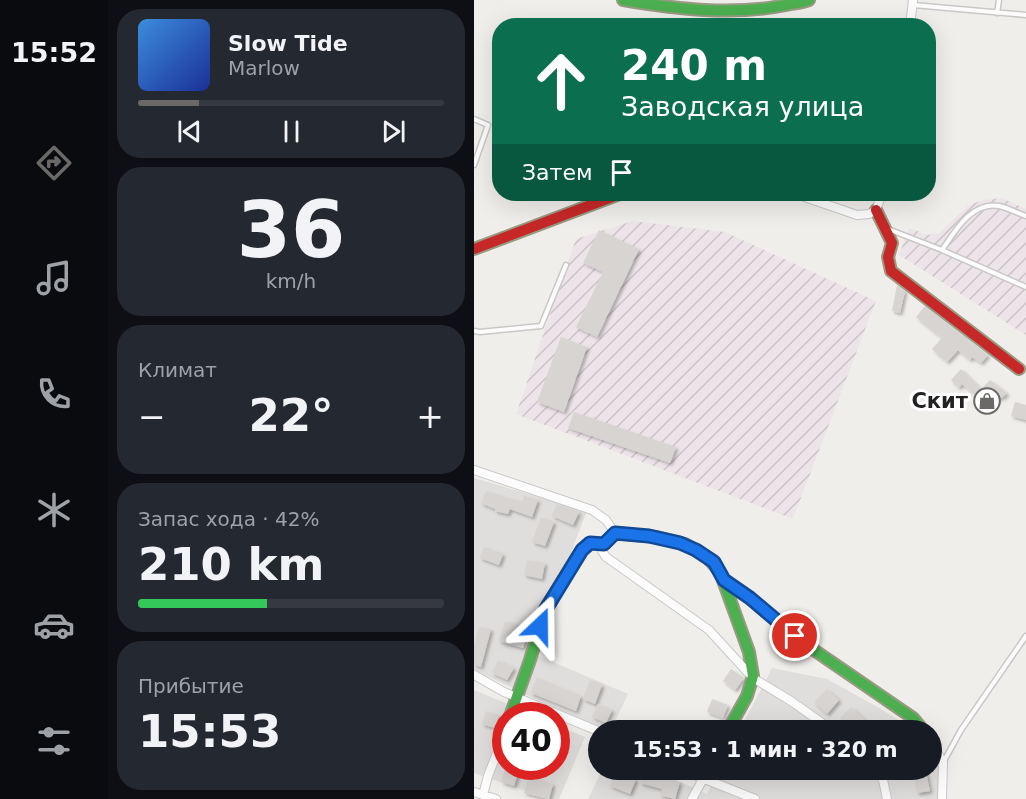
<!DOCTYPE html>
<html lang="ru">
<head>
<meta charset="utf-8">
<style>
	:root { --surface:#171b24; --page:#242831; --text:#f1f3f6; --muted:#9ea1a6; --line:#363941; --accent:#6a6968 }
	body { margin:0; font-family:"DejaVu Sans",sans-serif; background:var(--page); color:var(--text); height:100vh; display:flex; flex-direction:column; font-size:22px; white-space:nowrap }
	* { box-sizing:border-box; margin:0 }
	p { font-size:20px; color:var(--muted) }
	.icon { flex:none; width:33px; height:33px; fill:none; stroke:currentColor; stroke-width:2; stroke-linecap:round; stroke-linejoin:round }
	.map { position:relative; flex:1; overflow:hidden }
	.panel { display:flex; flex-direction:column; gap:9px; padding:9px; background:#0d0f14; width:366px }
	.panel>* { flex:none }
	.guide { position:absolute; left:18px; top:18px; width:444px; height:183px; border-radius:24px; box-shadow:0 6px 24px #0002; background:#0b6e4f; color:#fff; overflow:hidden }
	.speed { position:absolute; left:18px; top:702px; display:flex; gap:12px; font-size:30px; font-weight:700; text-align:center }
	.speed>* { display:grid; place-content:center; width:78px; height:78px; border-radius:50%; background:var(--surface); box-shadow:0 6px 24px #0002; line-height:1 }
	.speed .limit { border:9px solid #d22; background:#fff; color:#111 }
	.pin { position:absolute; display:grid; place-items:center; width:51px; height:51px; color:#fff; margin:-26px; border:3px solid #fff; border-radius:50%; box-shadow:0 2px 6px #0007 }
	.me { position:absolute; width:66px; margin:-33px; rotate:23deg; stroke-linejoin:round; filter:drop-shadow(0 0 4px #0008) }
	.turn { display:flex; align-items:center; gap:21px; height:126px; padding:0 30px; font-size:27px }
	.turn .icon { width:78px; height:78px; stroke-width:2.5 }
	.turn b { display:block; font-size:42px; line-height:51px }
	.then { display:flex; align-items:center; height:57px; padding:0 30px; background:#0003; gap:12px; font-size:22px }
	.big { font-size:45px; font-weight:700; line-height:1.1 }
	.panel .card { flex:1; display:flex; flex-direction:column; justify-content:center; gap:9px; min-width:0; padding:0 21px; border-radius:24px; background:var(--page) }
	.panel .dial { align-items:center; gap:0 }
	.dial b { font-size:78px; line-height:1 }
	.song { display:flex; align-items:center; gap:18px }
	.cover { width:72px; height:72px; border-radius:9px; background:linear-gradient(135deg,hsl(210 70% 55%),hsl(230 70% 35%)) }
	.played { height:6px; border-radius:3px; background:linear-gradient(90deg,var(--accent) 20%,var(--line) 20%) }
	.keys { display:flex; justify-content:space-around; direction:ltr }
	.heat { display:flex; justify-content:space-between; align-items:center; font-size:33px; direction:ltr }
	.charge { height:9px; border-radius:4px; background:linear-gradient(90deg,#34c759 42%,var(--line) 0) }
	.trip { position:absolute; left:114px; top:720px; width:354px; height:60px; border-radius:30px; background:var(--surface); box-shadow:0 6px 24px #0002; font-weight:700; line-height:60px; text-align:center }
	main { display:flex; flex:1; min-height:0 }
	.menu { display:flex; flex-direction:column; width:108px; justify-content:space-around; align-items:center; background:#090b0e; color:var(--muted) }
	.menu .icon { width:42px; height:42px }
	.menu .on { color:var(--accent) }
	.menu b { font-size:27px; color:var(--text) }
	.map>svg:first-child { display:block }
</style>
</head>
<body>
<main>
<nav class="menu">
<b>15:52</b>
<svg class="icon on" aria-label="directions" viewBox="0 0 24 24"><path d="M12 3l9 9-9 9-9-9zM9 14v-3h6M13 9l2 2-2 2"/></svg>
<svg class="icon" aria-label="music" viewBox="0 0 24 24"><path d="M9 18V5l10-2v13"/><circle cx="6" cy="18" r="3"/><circle cx="16" cy="16" r="3"/></svg>
<svg class="icon" aria-label="phone" viewBox="0 0 24 24"><path d="M5 4h4l2 5-3 2q2 4 5 5l2-3 5 2v4C11 20 4 13 5 4z"/></svg>
<svg class="icon" aria-label="climate" viewBox="0 0 24 24"><path d="M12 3v18M4 7l16 10M4 17L20 7"/></svg>
<svg class="icon" aria-label="car" viewBox="0 0 24 24"><path d="M5 17H2v-5l4-1 3-4h7l3 4 3 1v5h-3M9 17h6M6 11h13"/><circle cx="7" cy="17" r="2"/><circle cx="17" cy="17" r="2"/></svg>
<svg class="icon" aria-label="filters" viewBox="0 0 24 24"><path d="M4 7h16M4 17h16"/><circle cx="9" cy="7" r="2"/><circle cx="15" cy="17" r="2"/></svg>
</nav>
<section class="panel">
<div class="card">
<div class="song"><i class="cover"></i><div><b>Slow Tide</b><p>Marlow</p></div></div>
<div class="played"></div>
<div class="keys"><svg class="icon" aria-label="previous" viewBox="0 0 24 24"><path d="M18 5L8 12l10 7zM5 5v14"/></svg><svg class="icon" aria-label="pause" viewBox="0 0 24 24"><path d="M8 5v14M16 5v14"/></svg><svg class="icon" aria-label="next" viewBox="0 0 24 24"><path d="M6 5l10 7-10 7zM19 5v14"/></svg></div>
</div>
<div class="card dial"><b>36</b><p>km/h</p></div>
<div class="card"><p>Климат</p>
<div class="heat"><a>−</a><b class="big">22°</b><a>+</a></div>
</div>
<div class="card"><p>Запас хода · 42%</p><b class="big">210 km</b><div class="charge"></div></div>
<div class="card"><p>Прибытие</p><b class="big">15:53</b></div>
</section>
<div class="map">
<svg width="552" height="799" viewBox="0 0 552 799">
	<defs>
		<pattern id="industrial-furrows" width="10" height="10" patternUnits="userSpaceOnUse" patternTransform="scale(1.5)"><rect width="10" height="10" fill="#ede4e9"/><path d="M-1 1l2-2M0 10L10 0M9 11l2-2" fill="none" stroke="#cbc3c8"/></pattern>
		<filter id="shadow"><feDropShadow dx="2.5" dy="2.5" stdDeviation="1.5" flood-color="#0004"/></filter>
	</defs>
	<rect width="100%" height="100%" fill="#f0eeeb"/>
	<path fill="#dfdedc" d="M0,478l113,33 -55,142 96,41 -17,36h-9l-128,-60z
		M298,668l55,11 54,30 33,21h-174z
		M0,690l60,25 -28,1v50h50l1,-41 28,12 -26,62h-10l-75,-26z
		M458,742l7,5 1,52h-352l14,-29h52l53,24 13,-24h212z"/>
	<path fill="url(#industrial-furrows)" d="M528,198l24,11v126l-127,-80 10,-27 19,7 11,-2 30,-28 14,-5z
		M159,221l92,11 151,69 -83,218 -277,-105 60,-175z"/>
	<path fill="#d7d4d2" filter="url(#shadow)" d="M125,230l40,19 -42,88 -21,-10 27,-55 -20,-9z
		M423,285l8,6 -5,22 -8,-2z
		M451,306l63,49 -7,8 -9,-6 -2,3 -12,-10 -11,12 -15,-13 10,-11 -26,-21z
		M87,337l26,10 -23,65 -27,-10z
		M487,369l20,20 9,-9 17,13 -5,5 -2,-1 -10,11 -28,-24 -3,4 -8,-8z
		M541,402l11,3v15l-15,-4z
		M100,412l102,35 -6,16 -102,-35z
		M12,491l36,11 2,-6 14,4 -6,17 -22,-8 -2,5 -13,-3v-2l-14,-6z
		M83,504l22,8 -6,13 -21,-9z
		M67,517l13,5 -9,24 -13,-4z
		M10,547l19,7 -4,11 -19,-7z
		M53,560l18,3 -3,16 -18,-4z
		M31,621l24,7 -6,20 -24,-7z
		M5,627l12,2 -10,38 -7,-2v-19z
		M24,660l16,8 -7,12 -15,-7z
		M257,669l13,9 -9,12 -12,-9z
		M63,678l44,18 -5,15 -45,-18z
		M116,680l12,5 -7,19 -12,-5z
		M353,689l12,11 -12,14 -13,-12z
		M238,699l16,6 -5,13 -16,-6z
		M124,704l14,6 -6,13 -14,-6z
		M377,707l15,14 -10,9h-4l-12,-12z
		M12,711l13,4 -4,13 -13,-4z
		M32,766l13,4 -5,16 -13,-4z
		M170,770l17,1 -1,5 20,6 -5,17 -15,-4 2,-6 -22,-6z
		M142,771l20,8 -6,15 -20,-8z
		M452,772l4,19 -13,2 -3,-18z
		M55,776l24,8 -4,15 -25,-6z"/>
	<g fill="none" stroke-linecap="round" stroke-linejoin="round">
		<g stroke="#c9c8c7" stroke-width="7">
			<path id="lane" d="M439,5l113,10
				M523,13l2,-13
				M0,119l14,6 -14,40
				M414,229l54,21 84,37
				M468,250c13,-19 30,-49 57,-44 9,2 18,7 27,10
				M0,331l6,1 61,-6 25,-61
				M470,761l17,-31 65,-94"/>
		</g>
		<g stroke="#c9c8c7" stroke-width="10">
			<path id="street" d="M436,26l3,-26
				M322,194l61,21 12,-1 7,-4 6,-16
				M0,470l118,40 14,10 9,13
				M130,544l-2,7 4,6 103,73 44,48 38,23 41,29
				M0,675l30,17 94,39
				M458,744l11,18 -1,37
				M208,770l73,29
				M407,770l6,29
				M0,792l22,7
				M9,795l5,-19 18,-46
				M218,799l16,-29"/>
		</g>
		<g stroke="#999a82" stroke-width="14">
			<path id="fast" d="M149,0c54,9 109,16 163,5 8,-2 16,-2 23,-5
				M250,580l26,18 45,39 118,81 10,12
				M36,716l20,-56 15,-51 37,-59 8,-7 14,1 11,-11 41,4 29,7 23,14 12,14 29,80 4,24 -6,20 -19,34"/>
		</g>
		<g stroke="#999a82" stroke-width="14">
			<path id="jam" d="M402,210l16,33 -4,14 3,14 128,98
				M0,249l146,-55"/>
		</g>
		<use href="#lane" stroke="#fdfcfc" stroke-width="4"/>
		<use href="#street" stroke="#fdfcfc" stroke-width="8"/>
		<use href="#fast" stroke="#4caf50" stroke-width="10"/>
		<use href="#jam" stroke="#c62828" stroke-width="10"/>
	</g>
	<g fill="none" stroke-linecap="round" stroke-linejoin="round">
		<g stroke="#114b97" stroke-width="15">
			<path id="route" d="M66,626l6,-17 36,-59 8,-7 14,1 11,-11 34,3 31,7 16,7 18,12 10,18 26,18 45,38"/>
		</g>
		<use href="#route" stroke="#1a73e8" stroke-width="10"/>
	</g>
	<defs>
		<g id="shop-ring" transform="scale(1.35)"><circle r="9.5" fill="#fff" stroke="#6a6968" stroke-width="1.5"/><path d="M-5-2.5h2.3a2.7 3.5 0 0 1 5.4 0H5L5.5 6h-11ZM-1.5-2.5h3a1.5 2.3 0 0 0-3 0Z" fill="#6a6968"/></g>
	</defs>
	<g fill-rule="evenodd">
		<use href="#shop-ring" x="513" y="401"/>
	</g>
	<g text-anchor="middle" dominant-baseline="central" stroke-width="6" stroke-linejoin="round" paint-order="stroke">
		<g font-size="21" font-weight="bold" fill="#222" stroke="#fff" text-anchor="end">
			<text x="494" y="401">Скит</text>
		</g>
	</g>
</svg>
<div class="speed"><div class="limit">40</div></div>
<div class="pin" style="left:321px;top:636px;background:#d93025"><svg class="icon" aria-label="arrive" viewBox="0 0 24 24"><path d="M6 21V4h12l-3 4 3 4H6"/></svg></div>
<svg class="me" style="left:66px;top:626px" viewBox="-20 -20 40 40"><path d="M0-17L14 15 0 8-14 15z" fill="#1a73e8" stroke="#fff" stroke-width="4"/></svg>
<div class="trip">15:53 · 1 мин · 320 m</div>
<div class="guide">
<div class="turn"><svg class="icon" aria-label="ahead" viewBox="0 0 24 24"><path d="M12 20V5M6 11l6-6 6 6"/></svg><div><b>240 m</b>Заводская улица</div></div>
<div class="then">Затем<svg class="icon" aria-label="arrive" viewBox="0 0 24 24"><path d="M6 21V4h12l-3 4 3 4H6"/></svg></div>
</div>
</div>
</main>
</body>
</html>
